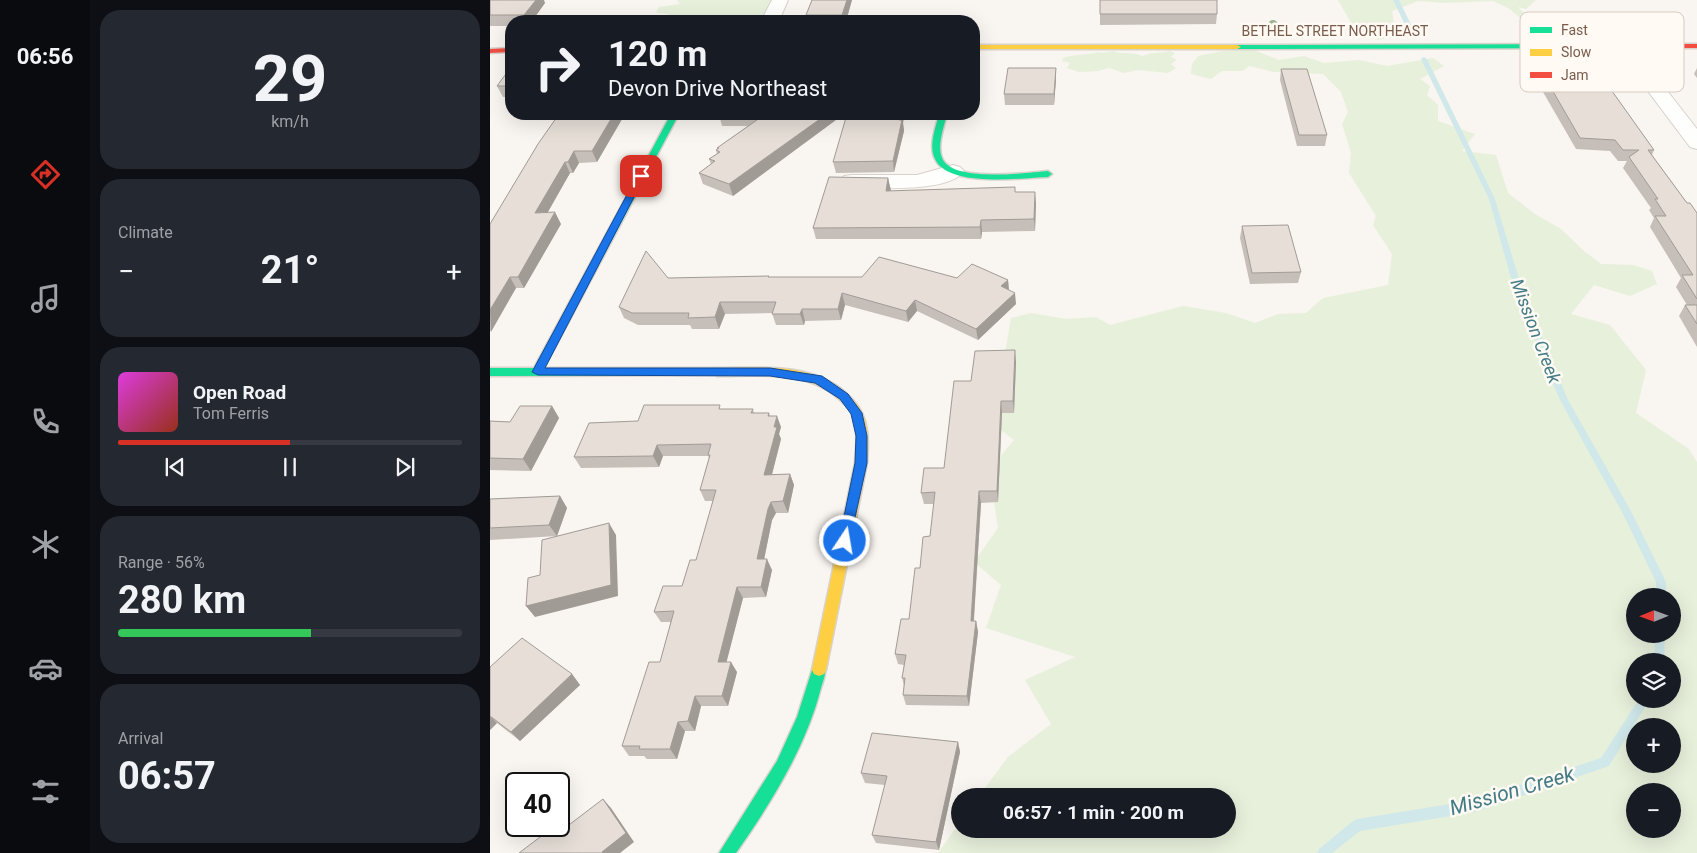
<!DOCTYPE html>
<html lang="en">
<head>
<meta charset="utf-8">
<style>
	:root { --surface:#171b24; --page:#242831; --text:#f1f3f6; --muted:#9ea1a6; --line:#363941; --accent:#d93025 }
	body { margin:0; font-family:Roboto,sans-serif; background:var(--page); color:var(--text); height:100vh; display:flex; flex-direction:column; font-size:19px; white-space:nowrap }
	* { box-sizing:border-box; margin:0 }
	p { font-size:16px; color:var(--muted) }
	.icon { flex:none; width:28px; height:28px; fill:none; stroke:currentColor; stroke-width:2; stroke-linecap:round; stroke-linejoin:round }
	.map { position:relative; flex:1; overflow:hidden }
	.sheet { display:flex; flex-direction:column; gap:10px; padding:10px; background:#0d0f14; width:400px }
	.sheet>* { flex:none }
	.hud { position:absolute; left:15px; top:15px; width:475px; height:105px; border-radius:20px; box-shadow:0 5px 20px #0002; background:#171b24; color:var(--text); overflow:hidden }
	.needle { width:32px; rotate:269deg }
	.controls { position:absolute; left:1136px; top:588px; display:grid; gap:10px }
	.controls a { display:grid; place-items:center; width:55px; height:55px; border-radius:50%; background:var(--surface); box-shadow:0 5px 20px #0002; font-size:25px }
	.speed { position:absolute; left:15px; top:772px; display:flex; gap:10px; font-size:25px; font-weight:700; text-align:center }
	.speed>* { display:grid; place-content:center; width:65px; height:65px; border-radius:50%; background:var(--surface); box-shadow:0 5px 20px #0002; line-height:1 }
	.speed .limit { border:2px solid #111; border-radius:8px; background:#fff; color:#111 }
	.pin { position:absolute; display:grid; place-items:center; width:42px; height:42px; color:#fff; margin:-21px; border-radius:10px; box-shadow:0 2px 8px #0006 }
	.me { position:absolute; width:55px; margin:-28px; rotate:12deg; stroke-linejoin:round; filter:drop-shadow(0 0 4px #0008) }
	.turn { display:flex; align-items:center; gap:18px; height:105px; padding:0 20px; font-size:22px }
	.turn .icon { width:65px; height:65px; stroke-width:2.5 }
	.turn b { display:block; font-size:35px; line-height:42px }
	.big { font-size:38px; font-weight:700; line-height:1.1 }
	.sheet .card { flex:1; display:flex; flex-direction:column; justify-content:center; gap:8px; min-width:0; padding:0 18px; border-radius:20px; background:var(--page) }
	.sheet .dial { align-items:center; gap:0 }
	.dial b { font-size:65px; line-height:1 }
	.song { display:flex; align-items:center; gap:15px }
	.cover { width:60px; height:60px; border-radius:8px; background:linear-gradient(135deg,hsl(300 70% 55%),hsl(10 70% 35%)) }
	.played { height:5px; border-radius:2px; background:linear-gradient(90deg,var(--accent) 50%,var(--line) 50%) }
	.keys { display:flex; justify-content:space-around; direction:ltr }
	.heat { display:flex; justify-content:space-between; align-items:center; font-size:28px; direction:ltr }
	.charge { height:8px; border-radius:4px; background:linear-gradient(90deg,#34c759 56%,var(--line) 0) }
	.trip { position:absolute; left:461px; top:788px; width:285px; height:50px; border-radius:25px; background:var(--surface); box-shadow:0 5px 20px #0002; font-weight:700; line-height:50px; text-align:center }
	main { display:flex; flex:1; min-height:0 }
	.tabs { display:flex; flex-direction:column; width:90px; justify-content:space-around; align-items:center; background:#090b0e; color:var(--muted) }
	.tabs .icon { width:35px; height:35px }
	.tabs .active { color:var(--accent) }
	.tabs b { font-size:22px; color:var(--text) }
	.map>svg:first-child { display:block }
</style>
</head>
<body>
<main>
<nav class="tabs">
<b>06:56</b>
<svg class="icon active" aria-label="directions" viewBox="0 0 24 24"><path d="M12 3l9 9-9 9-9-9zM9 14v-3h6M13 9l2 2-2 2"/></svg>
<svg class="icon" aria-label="music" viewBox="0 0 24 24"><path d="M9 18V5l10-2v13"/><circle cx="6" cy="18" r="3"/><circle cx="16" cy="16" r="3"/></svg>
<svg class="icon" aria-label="phone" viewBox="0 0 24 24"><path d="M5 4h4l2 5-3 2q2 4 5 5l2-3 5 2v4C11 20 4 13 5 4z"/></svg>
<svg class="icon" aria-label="climate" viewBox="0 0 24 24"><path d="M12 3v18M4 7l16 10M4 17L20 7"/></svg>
<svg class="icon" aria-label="car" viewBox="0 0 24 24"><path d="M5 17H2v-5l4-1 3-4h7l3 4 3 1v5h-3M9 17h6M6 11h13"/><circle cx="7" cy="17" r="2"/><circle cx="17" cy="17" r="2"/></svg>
<svg class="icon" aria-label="filters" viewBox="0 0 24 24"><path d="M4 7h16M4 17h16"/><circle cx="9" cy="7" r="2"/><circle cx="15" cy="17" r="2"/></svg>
</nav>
<section class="sheet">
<div class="card dial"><b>29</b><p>km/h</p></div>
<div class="card"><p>Climate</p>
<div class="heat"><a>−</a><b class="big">21°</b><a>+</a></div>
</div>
<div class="card">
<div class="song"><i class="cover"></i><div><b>Open Road</b><p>Tom Ferris</p></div></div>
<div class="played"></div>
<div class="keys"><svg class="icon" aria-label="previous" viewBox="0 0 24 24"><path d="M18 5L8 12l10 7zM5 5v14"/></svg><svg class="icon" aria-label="pause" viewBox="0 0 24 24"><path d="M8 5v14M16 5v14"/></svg><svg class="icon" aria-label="next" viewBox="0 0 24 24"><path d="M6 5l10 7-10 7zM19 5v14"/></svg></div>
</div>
<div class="card"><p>Range · 56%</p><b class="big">280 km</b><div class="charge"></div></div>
<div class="card"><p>Arrival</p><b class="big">06:57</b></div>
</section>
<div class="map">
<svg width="1207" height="853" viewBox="0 0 1207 853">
	<rect width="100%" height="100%" fill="#f9f5f0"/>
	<path fill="#e7f0db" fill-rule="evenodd" d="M187,0h94v5l6,11 -1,5h-112l4,-7 -12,-1 3,-6 21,-3z
		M848,0h198l-10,9 -8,-2 7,7 -5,4 -10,-9 -17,-8 -47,2 -28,-2 -26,10 4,26 -18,3 -24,-12z
		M764,50l25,10 25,-4 20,7 35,-3 28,6 46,-8 11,8 -24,13 10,7 -3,9 11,10v16l37,13 -13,17 34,4 12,38 27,21 26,15 23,22 17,13 32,1 19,6 5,13 -27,12 -36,-11 -23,29 39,11 36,45 -10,43 53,36 8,13v391h-759l22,-31v7h268v-33h-249l29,-39 43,-33 -26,-44 50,-23 -89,-29 15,-43 -27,-23 24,-34 -9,-58 25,-30 -21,-16 18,-106 20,-5 35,6 30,-2 14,8 73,-19 43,7 29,10 23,-9 28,-1 17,-15 65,-13 4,-31 -19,-29 3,-9 -27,-43 2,-20 -9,-29 6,-12 -7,-20 -18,-18 -49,-2 -25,-6 -6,5h-21l-11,8 -20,-5 1,-10 6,-8 24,-5zM1145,596h37v38h-37zM1145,661h37v38h-37zM1145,726h37v38h-37zM1145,791h37v38h-37z
		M623,51c10,4 20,0 29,5 13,-5 17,-2 28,-5l5,2 -4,4 6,3 -6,4 5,4 -8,5 -30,-3 -14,3 -15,-5 -11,3 -19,1 -12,-4 3,-5 -8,-2 1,-3c12,-4 23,-3 36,-6l2,1z"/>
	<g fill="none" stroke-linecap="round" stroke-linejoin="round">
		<path fill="#d0e8ea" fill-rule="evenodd" d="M903,0h6l17,35 -1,1 -5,-1z
			M934,57l3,2 68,140 27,90 46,111 63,111 35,71v14h-10v-14l-34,-70 -62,-112 -46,-111 -25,-90 -68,-140z
			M1165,634h10l-1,27h-10z
			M1149,699h11l-41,67 -134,46 -115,19 -28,22h-15l2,-4 34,-28 4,-2 118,-19 126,-42z"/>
		<g stroke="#d7d1cb" stroke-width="2">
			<path id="street" d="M282,0h16l-9,21h-18z
				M1133,41l6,1 68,87v20l-7,-2 -76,-101 3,-4z
				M463,165l7,2 4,4c-15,22 -88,17 -112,16l-8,-1 -3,-5 3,-5 8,-1h65z"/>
		</g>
		<g stroke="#d9d2cb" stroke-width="3">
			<path id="fast" d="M1117,44h3v4l-373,1 -4,-2 4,-2z
				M181,114h8l-135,254h173l5,4 -1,3 -231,1v-8h44z
				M449,114h8c-3,13 -11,33 -4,46 13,22 82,13 105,11l4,3 -4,3c-26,1 -100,11 -113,-18 -7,-13 1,-32 4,-45z
				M329,664l5,2c3,7 -1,15 -3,22 -15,59 -50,115 -85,165h-17l58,-92 20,-44 15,-47 2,-4z"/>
		</g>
		<g stroke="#d9d2cb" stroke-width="3">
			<path id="slow" d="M484,45h263l4,2 -4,2h-263z
				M227,368c43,0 94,-6 129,25 9,8 16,16 19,28 4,14 3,28 2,42l-41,207 -2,4 -5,2 -5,-2 -2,-4 43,-207c1,-16 4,-35 -3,-50 -3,-5 -9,-10 -13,-14 -33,-30 -81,-23 -122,-23l-5,-4z"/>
		</g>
		<g stroke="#d9d2cb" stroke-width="3">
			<path id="jam" d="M1114,44h93v4h-93z
				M21,48v4l-21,1v-4z"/>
		</g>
		<use href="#street" fill="#fefefd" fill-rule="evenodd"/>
		<use href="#fast" fill="#16e098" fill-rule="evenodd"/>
		<use href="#slow" fill="#ffcf43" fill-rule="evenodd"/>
		<use href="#jam" fill="#f24e42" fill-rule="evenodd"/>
	</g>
	<circle fill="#9eb190" cx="783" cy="25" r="5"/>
	<path fill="#c6bfb9" d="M0,0l55,3 -13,18h-21v5h-21z
		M322,0h40l-6,21h-39l-1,-6z
		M610,0l117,14 -1,10 -116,1z
		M1046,62l118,88 -2,5 35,48 10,10v134l-18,-31 6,-11h2l-11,-18 5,-9 -31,-51 4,-9 -5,-8 2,-2 -28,-40 4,-7h-9l-8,-10 -34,-2 -44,-76z
		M21,67v30h-8l-6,-11z
		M566,68v11l-2,26h-49l-1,-11z
		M1207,68v10l-3,-4z
		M791,69l46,66 -2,11h-28l-17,-66z
		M69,114h66l-28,48 -18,1 -6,10h-3l-22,39 13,12 -37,64h-8l-26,44v-108z
		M354,114l-111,82 -30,-12 -4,-11 12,-9 -2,-5 8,-5 -1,-4 2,-1 -1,-1 31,-22h-26l-3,-11z
		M413,123l1,8 -10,41 -58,1 -3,-11z
		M398,178l2,13 126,1 20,11 -1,28 -53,1 -1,7h-165l-3,-11z
		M752,226l59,46 -3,11 -48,1 -10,-46z
		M279,277l188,1 51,2 1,10 7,14 -38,36 -61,-29 -9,11 -63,-17 -4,15 -36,1 -1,4h-28l-4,-12 -47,1 -6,15h-27l-2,-4h-52l-14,-7 -5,-11 49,-29z
		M526,362l-2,51h-12l-4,89 -17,1 -7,118h2l2,11 -9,74 -63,-1 -3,-10 1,-9 -2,-8 2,-13 -6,-1 -3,-10 14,-35 11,-51 10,-32 4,-32h-10l-3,-11 23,-25 27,-87z
		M62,406l7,12 -28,53 -41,-1v-49l20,1z
		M231,409h32l1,4h15l1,3 11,11 -2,7 2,5 -9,35h18l4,11 -6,28h-12l-4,7 -8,39 8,11 -6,27 -23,1 -17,64 11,10 -9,34h-27l-6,25h-10l-8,28h-30l-3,-3h-15l-7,-10 38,-84 11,-40h-10l-7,-10 28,-26 14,-26 17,-59h-8l-5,-11 9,-32 -1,-2h-45l-4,11 -78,1 -7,-11 64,-36z
		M70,496l7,12 -10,28 -67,4v-41z
		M0,667l82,7 8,11 -60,56 -23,-18 -7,7z
		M468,742l2,10 -21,98 -63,-7 -4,-8 13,-50 -20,-2 -4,-10z"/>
	<path fill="#a19b96" d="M46,0h8l1,3 -13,18h-6l-2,-6z
		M357,0h5l-6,21h-3l-1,-6z
		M566,68v11l-2,26v-11z
		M124,114h11l-28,48 -5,-11z
		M337,114h17l-111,82 -4,-12z
		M411,114h4l-2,9 1,8 -10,41 -1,-11z
		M84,151l5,12 -6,10 -5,-11z
		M75,162l5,11 -29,51 -6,-11z
		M398,178l3,12 -3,12 -2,-11z
		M545,192l1,11 -1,28 -1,-12z
		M65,212l6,12 -37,64 -6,-11z
		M491,220l1,12 -1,7 -1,-12z
		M20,277l6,11 -25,44 -1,-22z
		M518,280l1,11 -8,-5z
		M352,293l3,12 -4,15 -3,-11z
		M525,293l1,11 -38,36 -2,-11z
		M425,300l2,11 -9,11 -2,-11z
		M230,302l5,12 -6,15 -4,-12z
		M312,309l3,12 -1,4 -4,-11z
		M525,350l1,12 -2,51 -1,-12z
		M511,401l1,12 -4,89 -1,-11z
		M62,406l7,12 -28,53 -8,-12z
		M287,416l4,11 -2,7 2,5 -12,47 -5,-11z
		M167,445l6,11 -4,11 -6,-11z
		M300,474l4,11 -6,28 -5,-12z
		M489,491l2,12 -8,128 -2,-10z
		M70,496l7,12 -10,28 -8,-11z
		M281,502l5,11 -4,7 -10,50 -5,-11 11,-50z
		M119,523l7,12 2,61 -83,21 -9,-11z
		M277,559l5,11 -6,27 -5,-10z
		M247,587l6,11 -19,74 -6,-10z
		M486,621l2,11 -9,74 -2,-10z
		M241,662l6,10 -9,34 -6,-10z
		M82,674l8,11 -60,56 -9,-9z
		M205,696l6,10 -6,25 -7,-10z
		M0,716l7,7 -7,7z
		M188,722l7,9 -8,28 -7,-10z
		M468,742l2,10 -21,98 -3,-8z
		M113,799l8,9 23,34 -14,11h-17l-1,-1z"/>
	<path fill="#e6ded7" stroke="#a19b96" d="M0,0h46l-12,15h-34z
		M322,0h35l-5,15h-36z
		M610,0h117v14h-117z
		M1046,62l56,1 62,87h-6l39,53h3l7,10v86l-15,-24h11l-38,-59h11l-11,-17h3l-29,-42 10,-7h-16l-8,-10 -35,-2z
		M21,67v19h-14z
		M518,68h48l-2,26h-50z
		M791,69h26l20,66h-28z
		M69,114h55l-22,37h-18l-6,11h-3l-30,51 20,-1 -37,65h-8l-20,33v-86l48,-80z
		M229,114h108l-98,70 -30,-11 16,-12 -6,-2 11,-7 -4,-2 3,-2h-2l47,-33h-45z
		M357,114h54l-2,6h3l-9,41 -60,1z
		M339,177l59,1 -2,13 129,-4v5h20l-1,27 -53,1 -1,7 -167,1z
		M798,225l13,47 -49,1 -10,-47z
		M156,251l22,27 101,-2 -1,1h94l17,-20 78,21 15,-14 36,16 -7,6 14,7 -39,36 -61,-29 -9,11 -64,-18 -4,16h-36l-2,5h-28l4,-12h-56l-5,15 -27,1 1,-5h-57l-13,-6z
		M1195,305h12v19z
		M525,350l-2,51h-12l-4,90h-18l-8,130h5l-9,75 -64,-1 2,-17h-3l4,-23 -11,-1 6,-35h8l6,-51h5l3,-31 7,-1 5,-44 -14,1 3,-25h20l10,-87h17l4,-30z
		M154,405h76l-1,4h34l-2,4h18l-1,3h9l-3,11h3l-13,48 26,-1 -7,27 -12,1 -3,7 -11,50h10l-6,28h-24l-19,75h13l-9,34h-27l-7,25 -10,1 -8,27h-31l1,-3h-18l27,-84h11l14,-51 -20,1 9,-26h19l8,-26h6l20,-70h-16l10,-35h-2l3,-11 -54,1 -4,11 -79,1 15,-34 49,-2z
		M30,406h32l-29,53 -33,-1v-37l20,1z
		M70,496l-11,29 -59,3v-29z
		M119,523l2,62 -85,21 2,-28 12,-3 2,-35z
		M32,638l50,36 -61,58 -21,-16v-49z
		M382,733l86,9 -22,100 -64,-7 15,-59 -26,-3z
		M113,799l23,34 -24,19 1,1h-84l33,-25 5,6z"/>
	<path fill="#1a73e8" stroke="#114b97" d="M151,174l4,2 -100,192h225l52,8 26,18 14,19 5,23v27l-18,82 -4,1 -5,-1 -1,-4 16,-78 1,-27 -5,-22 -11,-15 -25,-16 -45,-7 -232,-1 -6,-3 105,-196z"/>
	<g text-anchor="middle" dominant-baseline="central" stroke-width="5" stroke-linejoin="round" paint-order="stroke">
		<g font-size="14" fill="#7a5c4d" stroke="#fffaf3">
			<text x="845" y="31">BETHEL STREET NORTHEAST</text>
		</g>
		<g font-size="18" font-style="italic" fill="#437c86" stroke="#fffaf3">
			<text transform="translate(1046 331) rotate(69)">Mission Creek</text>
		</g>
		<g font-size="21" font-style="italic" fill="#437c86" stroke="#fffaf3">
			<text transform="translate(1022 791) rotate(-16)">Mission Creek</text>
		</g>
	</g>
	<rect x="1030" y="12" width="164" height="80" rx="8" fill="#fffaf3" stroke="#d7cbc1" stroke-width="1"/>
	<rect x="1040" y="27" width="22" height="6" fill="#16e098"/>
	<rect x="1040" y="49" width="22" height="7" fill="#ffcf43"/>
	<rect x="1040" y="72" width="22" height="6" fill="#f24e42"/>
	<g font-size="14" fill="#7a5c4d">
		<text x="1071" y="35">Fast</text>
		<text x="1071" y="57">Slow</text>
		<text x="1071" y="80">Jam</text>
	</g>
</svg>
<div class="controls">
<a><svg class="needle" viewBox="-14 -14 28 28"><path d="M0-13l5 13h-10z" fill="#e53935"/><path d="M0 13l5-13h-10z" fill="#9ea1a6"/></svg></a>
<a><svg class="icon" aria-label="layers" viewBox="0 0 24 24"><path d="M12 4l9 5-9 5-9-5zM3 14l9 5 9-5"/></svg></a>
<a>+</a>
<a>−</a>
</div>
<div class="speed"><div class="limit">40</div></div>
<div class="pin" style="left:151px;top:176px;background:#d93025"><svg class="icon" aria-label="arrive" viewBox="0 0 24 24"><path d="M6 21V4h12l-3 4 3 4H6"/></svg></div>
<svg class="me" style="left:355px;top:541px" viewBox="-20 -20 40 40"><circle r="17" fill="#1a73e8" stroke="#fff" stroke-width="3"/><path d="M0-11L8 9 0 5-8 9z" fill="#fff"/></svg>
<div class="trip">06:57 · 1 min · 200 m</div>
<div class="hud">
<div class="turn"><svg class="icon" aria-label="right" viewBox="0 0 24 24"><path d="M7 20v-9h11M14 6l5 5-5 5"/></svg><div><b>120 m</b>Devon Drive Northeast</div></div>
</div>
</div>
</main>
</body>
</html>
